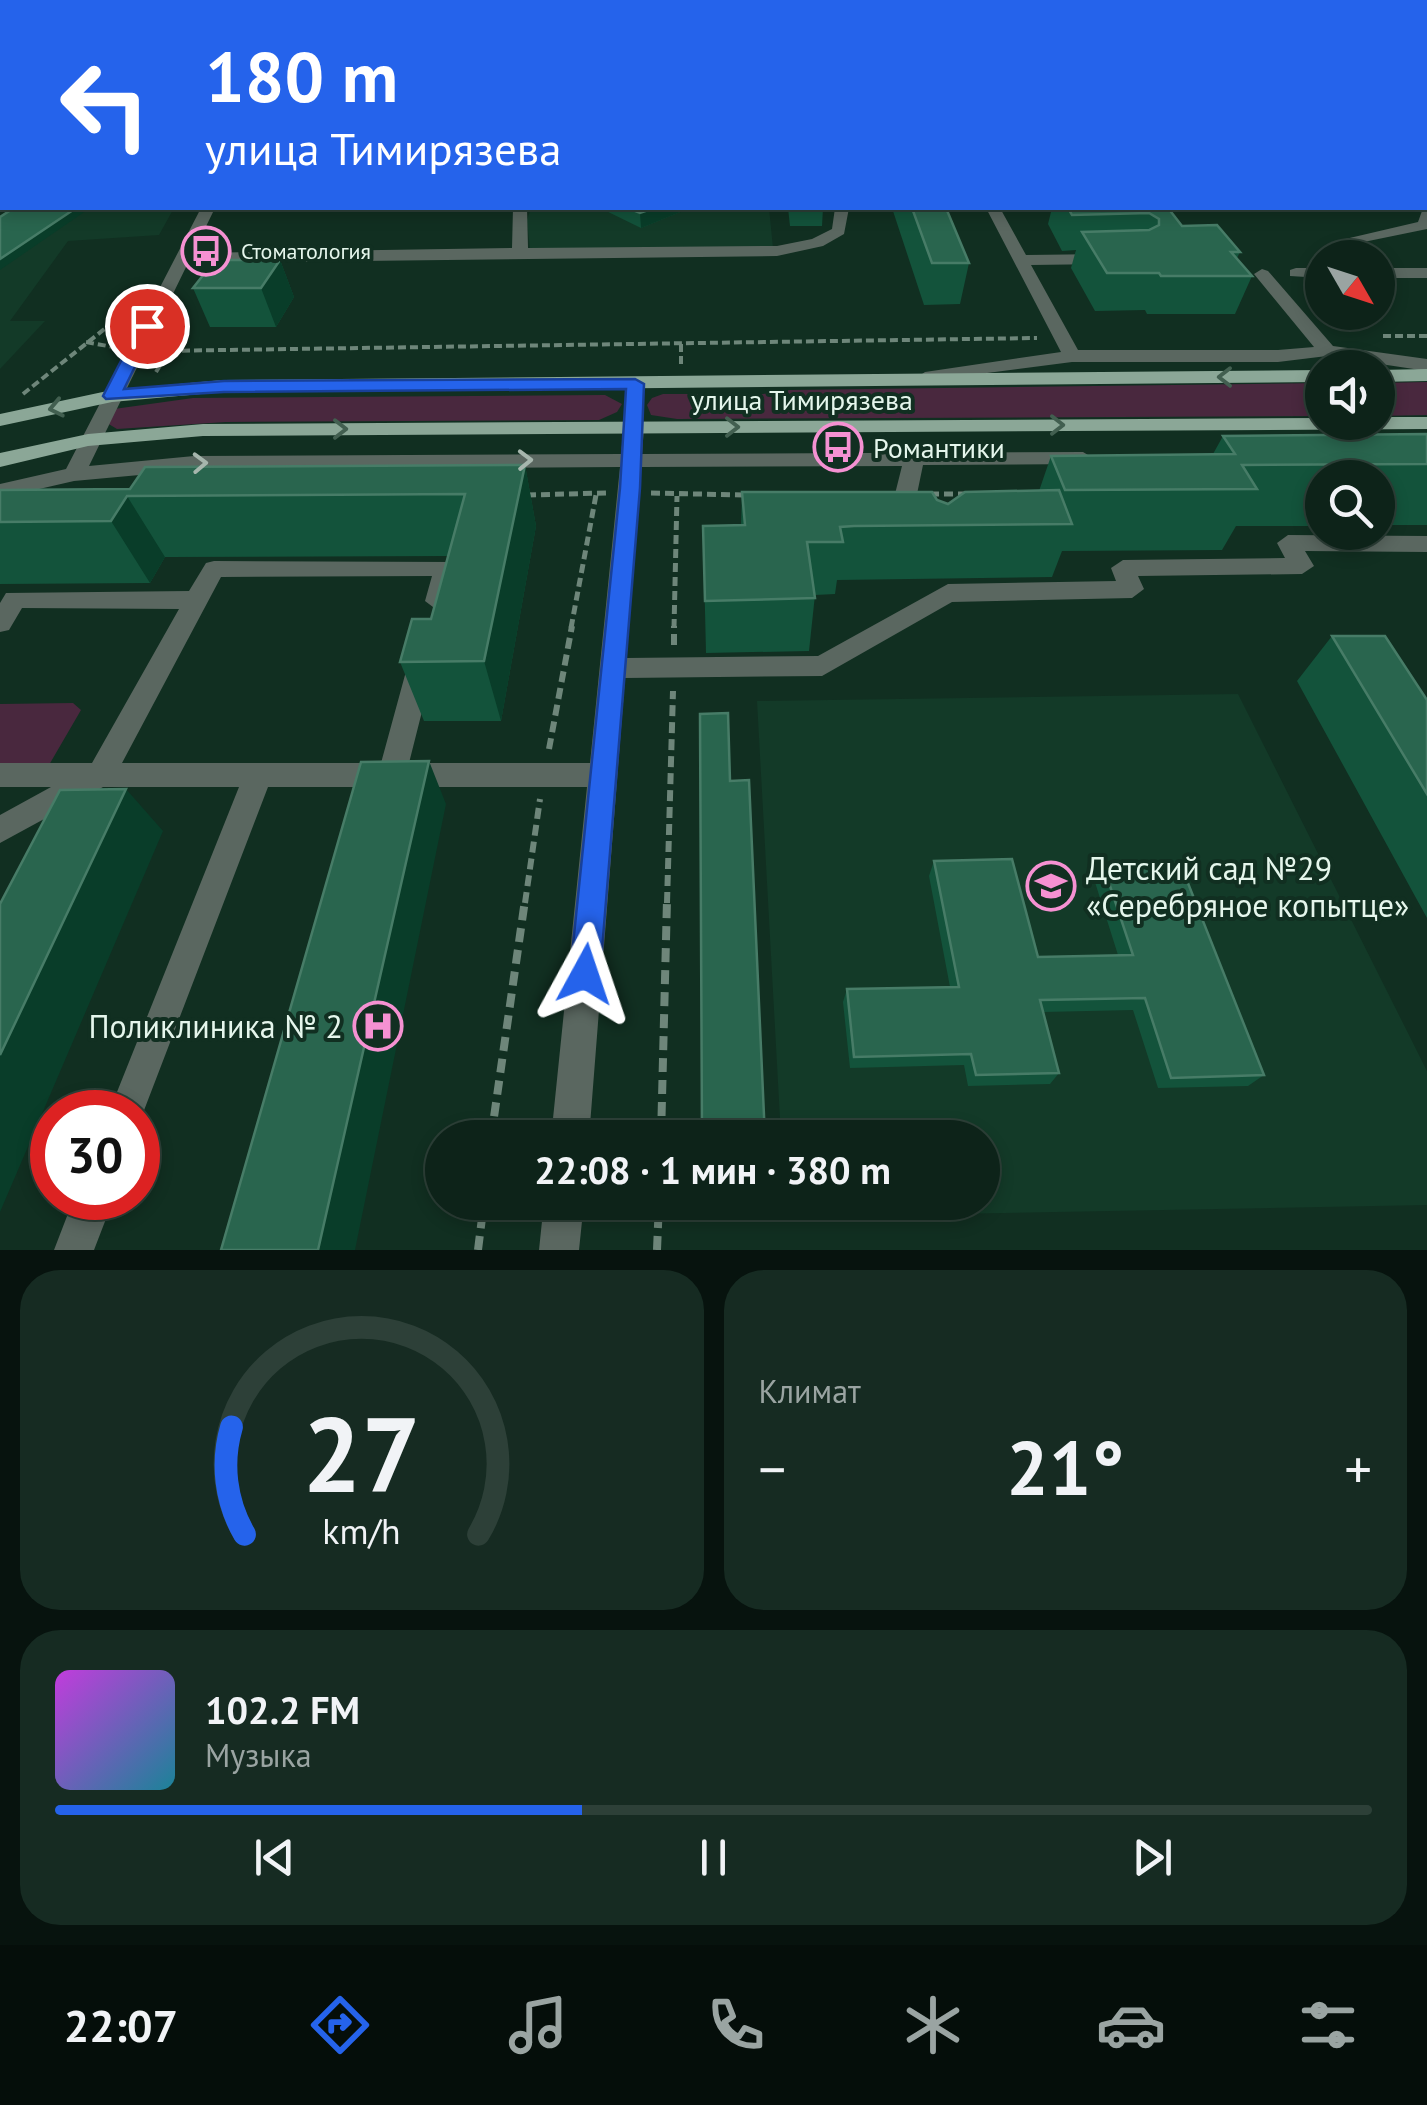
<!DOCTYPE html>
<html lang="ru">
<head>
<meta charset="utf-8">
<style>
	:root { --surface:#0d2319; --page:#162b22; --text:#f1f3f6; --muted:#9aa4a2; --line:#2d4038; --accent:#2563eb }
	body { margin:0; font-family:"PT Sans",sans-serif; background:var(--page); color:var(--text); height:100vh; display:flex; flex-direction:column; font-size:38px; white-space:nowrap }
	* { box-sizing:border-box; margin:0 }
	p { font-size:32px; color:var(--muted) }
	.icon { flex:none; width:55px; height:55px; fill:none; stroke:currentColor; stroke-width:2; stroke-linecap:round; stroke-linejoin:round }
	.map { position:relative; height:1250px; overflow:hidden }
	.details { display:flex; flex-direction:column; gap:20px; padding:20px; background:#07130e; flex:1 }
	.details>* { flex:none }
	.banner { position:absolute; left:0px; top:0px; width:1428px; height:210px; box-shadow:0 5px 15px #0003,0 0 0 2px var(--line); background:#2563eb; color:#fff; overflow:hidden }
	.needle { width:65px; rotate:129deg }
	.fabs { position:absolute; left:1305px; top:240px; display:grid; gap:20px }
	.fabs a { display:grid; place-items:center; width:90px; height:90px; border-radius:50%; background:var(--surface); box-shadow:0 5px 15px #0003,0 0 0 2px var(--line); font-size:50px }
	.speed { position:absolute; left:30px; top:1090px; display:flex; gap:20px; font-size:50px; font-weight:700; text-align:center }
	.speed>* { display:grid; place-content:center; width:130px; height:130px; border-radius:50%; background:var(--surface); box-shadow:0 5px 15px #0003,0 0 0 2px var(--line); line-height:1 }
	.speed .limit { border:15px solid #d22; background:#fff; color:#111 }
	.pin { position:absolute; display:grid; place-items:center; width:85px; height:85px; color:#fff; margin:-42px; border:5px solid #fff; border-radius:50%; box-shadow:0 2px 10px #0007 }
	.me { position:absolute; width:110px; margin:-55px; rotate:5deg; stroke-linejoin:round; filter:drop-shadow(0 0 8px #0008) }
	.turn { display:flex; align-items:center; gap:35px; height:210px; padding:0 40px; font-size:45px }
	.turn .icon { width:130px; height:130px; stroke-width:2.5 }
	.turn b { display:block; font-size:70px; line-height:85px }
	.big { font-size:75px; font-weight:700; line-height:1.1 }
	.details .widget { flex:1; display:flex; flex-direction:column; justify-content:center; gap:15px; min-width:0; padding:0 35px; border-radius:40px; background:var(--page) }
	.details .dial { align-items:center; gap:0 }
	.dial svg { height:260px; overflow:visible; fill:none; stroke:var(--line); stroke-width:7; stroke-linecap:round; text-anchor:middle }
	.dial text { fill:var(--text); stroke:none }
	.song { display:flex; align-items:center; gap:30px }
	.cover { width:120px; height:120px; border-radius:15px; background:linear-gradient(135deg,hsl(290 70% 55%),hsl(190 70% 35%)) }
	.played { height:10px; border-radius:5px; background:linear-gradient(90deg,var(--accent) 40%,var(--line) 40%) }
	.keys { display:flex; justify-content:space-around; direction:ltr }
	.heat { display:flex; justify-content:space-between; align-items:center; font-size:55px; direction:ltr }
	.details .tiles { flex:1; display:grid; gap:20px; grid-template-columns:1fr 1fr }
	.widget:last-child { grid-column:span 2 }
	.trip { position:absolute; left:425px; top:1120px; width:575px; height:100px; border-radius:50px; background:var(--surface); box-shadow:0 5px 15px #0003,0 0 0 2px var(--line); font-weight:700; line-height:100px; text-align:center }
	.menu { display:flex; height:160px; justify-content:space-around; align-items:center; background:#050e0a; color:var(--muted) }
	.menu .icon { width:70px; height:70px }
	.menu .selected { color:var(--accent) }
	.menu b { font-size:45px; color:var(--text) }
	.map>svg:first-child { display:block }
</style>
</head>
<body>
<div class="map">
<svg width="1427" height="1250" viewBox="0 0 1427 1250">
	<rect width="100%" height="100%" fill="#112f21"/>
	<path fill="#133a28" d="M26,208h148l-15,27 -91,6 -58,80h35l-45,48v-144z
		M531,208h238l4,40 -243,1 -3,-29z
		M1238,694l189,377v134l-641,12 -1,-14 197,-1v-64l-201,-1 -24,-436z"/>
	<path fill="#49283e" d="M1427,382v33l-49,1v-33z
		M1322,383v33l-645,3 -26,-4 -4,-10 5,-7 11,-4h100l27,-4z
		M605,395l17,9 -5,8 -18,8 -373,2 -109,7 -10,-6 7,-14 79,-11z
		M73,703l8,7 -32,55 -49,9v-70z"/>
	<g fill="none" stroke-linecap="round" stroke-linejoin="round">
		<path stroke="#6e867a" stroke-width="4" stroke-dasharray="8 4" stroke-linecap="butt" d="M1383,336h44
			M86,342l27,5
			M681,344v22
			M158,351l879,-13
			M156,372l13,-21
			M23,394l109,-87"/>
		<path stroke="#6e867a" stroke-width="5" stroke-dasharray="9 5" stroke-linecap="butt" d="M651,493l93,2
			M930,494h39
			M527,495l79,-2
			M571,628l25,-133
			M674,628l3,-132"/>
		<path stroke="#6e867a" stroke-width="6" stroke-dasharray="11 6" stroke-linecap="butt" d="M674,645v-19
			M549,749l23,-123
			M525,903l15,-104
			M667,903l6,-212"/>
		<path stroke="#6e867a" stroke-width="8" stroke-dasharray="14 8" stroke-linecap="butt" d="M604,1133l57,-2
			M491,1138l34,-238
			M511,1138l27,-2
			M661,1138l6,-238
			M478,1250l6,-48
			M657,1250l2,-48"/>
		<path fill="#5a6760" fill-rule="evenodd" d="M885,0h10l1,2h-10z
			M1150,0h11l2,2h-11z
			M1224,0h11l2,2h-11z
			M1298,0h11l2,2h-11z
			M1383,0h13l2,2h-12z
			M1425,18h2v7h-2z
			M1425,133h2v8h-2z
			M201,208h14l-22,45 319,-5 1,-40h14l1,40 249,-2 35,-7 20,-10 3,-21h14l-5,26 -21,12 -46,10 -589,7 -99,203 105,-10 427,-2 3,-27 10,-6 10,6 -2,27 441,-2 10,6 -10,6 -160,1 -6,29 15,25 -11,7 -8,-2 -18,-30 7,-28 -261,1 -15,191 192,-2 130,-72 168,-3 -5,-13 12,-8 162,-2 -8,-15 11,-8 139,1v16l-122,-1 9,15 -12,8 -164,2 6,13 -12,9 -180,4 -130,74 -197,2 -36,460h-38l36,-351h-319l-130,339v-14h-29l130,-325h-136l-103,56v-28l51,-28h-51v-24h92l87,-154 -157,-1 -13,22 -9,2v-29l6,-10 183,-2 17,-28 8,-2 240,1 4,6 -9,33 -12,9 -12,-9 7,-25 -211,1 -99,186h259l27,-99 4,-7h18l4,7 -25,99h181l30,-296 -426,3 -120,11 -74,17v-14l66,-15z
			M986,208h14l26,47 80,-1 8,5 -8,5 -75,1 47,85h200l36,-3 -60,-73 8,-5 6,2 65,75 94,13v12l-100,-15 -49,6h-206l-154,20 -2,-4 9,-6 136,-20z
			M1427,210v19l-78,16 -8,-5 77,-18 4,-11z
			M1296,268h26v10l-32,-2v-6z
			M1378,268h49v10h-49z
			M74,1198h40l-20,52h-40z
			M544,1202h40l-5,48h-40z"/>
		<path fill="#8ba797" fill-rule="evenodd" d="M1323,0h12l2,2h-12z
			M1359,0h12l2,2h-12z
			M1425,33h2v8h-2z
			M1427,369v12l-49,1v-12z
			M1322,370v12l-1099,10 -111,10 -112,24v-12l112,-24 111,-10z
			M1378,417h49v12l-1224,7 -115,10 -88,21v-14l88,-19 115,-10 1119,-6v4h56z"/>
	</g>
	<path fill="#13533b" d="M945,0h192l3,2h-196z
		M1425,60l2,1v69h-2z
		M600,208h90l-49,20z
		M788,208h35l-1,18h-32z
		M892,208h54l23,55 -9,41 -36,1z
		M1052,208h116l14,18 58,26 -3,6 15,18 -17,38h-88l-2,-4 -50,1 -24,-43 5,-18 -14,1 -14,-27z
		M280,260l14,37 -18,30h-66l-17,-39z
		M1427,434v91h-49v-47h-56v48h-86l-14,24 -160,1 -10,26 -215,3 -2,14 -20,1 -6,56 -103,2 -3,-127 38,-1 1,-33 195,8 11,4 91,-13 12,-35 162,-2 10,-18z
		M525,465l11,61 -35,195h-77l-24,-59 31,-43 17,-63 -283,1 -15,26 -150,1v-94l130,-1z
		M1332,636l95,64v218l-130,-237z
		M934,861l104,96 80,-2 -24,-76 9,-14 161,210 -16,11 -90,2 -25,-78 -90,2 16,61 -9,11 -82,2 -4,-21 -114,3 -7,-66 4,-13 103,-2 -21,-111z"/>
	<path fill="#093d29" d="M76,208h14l-90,62v-11z
		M654,208h36l-49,20 -1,-15z
		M280,260l14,37 -18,30 -15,-39z
		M525,465l11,61 -35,195 -17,-60z
		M127,496l38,61 -15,26 -39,-62z
		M429,761l17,43 -91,446h-37z
		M126,789l37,42 -163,381v-157z"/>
	<path fill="#29654e" stroke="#477c67" stroke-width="2.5" d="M248,0h37l-2,2h-37z
		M947,0h123l3,2h-125z
		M1085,0h52l3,2h-43z
		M1425,60l2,1v28l-2,-1z
		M14,208h62l-76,51v-42z
		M628,208h26l-14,5z
		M912,208h34l23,55h-37z
		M1068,208h100l14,18 35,-1 23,27h-9l21,24h-91l-2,-3h-52l-25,-41 67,-2 10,-5v-6l-10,-6 -77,2z
		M215,260h65l-19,28h-68z
		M1427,434v30l-185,1 15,24 -192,1 -14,-34 184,-2 -12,-18z
		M525,465l-41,196 -84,1 12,-43h19l34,-125 -338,2 -16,25 -111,1v-32l130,-1 15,-22z
		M1059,490l13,34 -218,2 -14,1 3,15h-36l8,56 -110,3 -2,-75 42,-1 -3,-33h190l5,8 11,4 17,-12z
		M1332,636h53l42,64v94z
		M728,713l2,68 19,-1 16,358h-63l-2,-424z
		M429,761l-111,489h-97l140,-488z
		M126,789l-126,266v-151l60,-114z
		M1012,859l26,98 95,-2 -30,-90 77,-2 84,212 -93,3 -26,-80 -105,2 19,73 -83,2 -5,-21 -117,3 -7,-68 112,-2 -25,-126z"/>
	<defs><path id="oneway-chevron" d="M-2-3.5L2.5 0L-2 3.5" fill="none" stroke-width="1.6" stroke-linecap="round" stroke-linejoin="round" transform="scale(2.5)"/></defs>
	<g stroke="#425f50">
		<use href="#oneway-chevron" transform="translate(1225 377) rotate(180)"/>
		<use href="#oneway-chevron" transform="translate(56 408) rotate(168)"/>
		<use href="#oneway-chevron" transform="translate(1057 425)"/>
		<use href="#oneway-chevron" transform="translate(732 427)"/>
		<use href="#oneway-chevron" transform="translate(340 429)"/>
	</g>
	<g stroke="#a6b6ad">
		<use href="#oneway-chevron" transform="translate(525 460) rotate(-1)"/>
		<use href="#oneway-chevron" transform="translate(200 463) rotate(-2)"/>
	</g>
	<path fill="#2563eb" stroke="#184099" stroke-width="2.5" d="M147,321l8,5 -31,63 100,-8 411,-2 9,5 -4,104 -40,486 -4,11 -11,5 -11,-5 -4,-11 50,-486 6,-99 -402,3 -118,7 -3,-3 36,-70z"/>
	<defs>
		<g id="bus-ring" transform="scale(2.5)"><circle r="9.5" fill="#112f21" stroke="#f591d2" stroke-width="1.5"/><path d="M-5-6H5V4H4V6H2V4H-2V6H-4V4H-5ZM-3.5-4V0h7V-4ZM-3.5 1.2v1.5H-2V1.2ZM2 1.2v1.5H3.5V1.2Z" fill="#f591d2"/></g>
		<g id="school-ring" transform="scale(2.5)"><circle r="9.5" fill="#112f21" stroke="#f591d2" stroke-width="1.5"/><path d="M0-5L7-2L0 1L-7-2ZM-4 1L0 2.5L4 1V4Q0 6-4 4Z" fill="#f591d2"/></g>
		<g id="hospital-ring" transform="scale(2.5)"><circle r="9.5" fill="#112f21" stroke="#f591d2" stroke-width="1.5"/><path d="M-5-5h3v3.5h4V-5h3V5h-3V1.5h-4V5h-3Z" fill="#f591d2"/></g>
	</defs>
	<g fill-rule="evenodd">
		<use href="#bus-ring" x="206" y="251"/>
		<use href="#bus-ring" x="838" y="447"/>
		<use href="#school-ring" x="1051" y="886"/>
		<use href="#hospital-ring" x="378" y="1026"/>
	</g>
	<g text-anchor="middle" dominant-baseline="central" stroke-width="8" stroke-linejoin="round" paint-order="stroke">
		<g font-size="22" fill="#e5f6ec" stroke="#112f21" text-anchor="start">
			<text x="241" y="251">Стоматология</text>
		</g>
		<g font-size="28" fill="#e5f6ec" stroke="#112f21">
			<text x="802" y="399">улица Тимирязева</text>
		</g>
		<g font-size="28" fill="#e5f6ec" stroke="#112f21" text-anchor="start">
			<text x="873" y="447">Романтики</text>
		</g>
		<g font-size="32" fill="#e5f6ec" stroke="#112f21" text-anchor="start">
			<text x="1086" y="868">Детский сад №29<tspan x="1086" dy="37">«Серебряное копытце»</tspan></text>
			<text x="343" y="1026" text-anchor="end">Поликлиника № 2</text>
		</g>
	</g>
</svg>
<div class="fabs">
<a><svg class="needle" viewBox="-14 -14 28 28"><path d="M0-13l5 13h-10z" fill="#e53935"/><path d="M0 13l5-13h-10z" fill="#9aa4a2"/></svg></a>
<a><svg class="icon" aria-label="sound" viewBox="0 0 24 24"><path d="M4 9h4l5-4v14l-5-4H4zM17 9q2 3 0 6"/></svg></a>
<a><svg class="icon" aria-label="search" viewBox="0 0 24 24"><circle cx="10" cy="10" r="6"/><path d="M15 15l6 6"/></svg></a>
</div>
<div class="speed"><div class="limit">30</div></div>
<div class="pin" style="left:147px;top:326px;background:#d93025"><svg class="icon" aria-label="arrive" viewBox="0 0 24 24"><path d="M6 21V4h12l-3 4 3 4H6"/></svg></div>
<svg class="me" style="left:585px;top:974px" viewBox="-20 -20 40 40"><path d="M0-17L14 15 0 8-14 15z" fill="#2563eb" stroke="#fff" stroke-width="4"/></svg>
<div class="trip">22:08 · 1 мин · 380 m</div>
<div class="banner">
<div class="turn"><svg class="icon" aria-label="left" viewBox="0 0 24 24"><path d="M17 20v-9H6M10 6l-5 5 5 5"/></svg><div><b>180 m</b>улица Тимирязева</div></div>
</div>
</div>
<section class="details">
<div class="tiles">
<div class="widget dial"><svg viewBox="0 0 100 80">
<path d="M14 69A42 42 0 1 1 86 69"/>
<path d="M14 69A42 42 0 0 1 10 36" stroke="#2563eb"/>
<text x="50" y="56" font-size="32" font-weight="700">27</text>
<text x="50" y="72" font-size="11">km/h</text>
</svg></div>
<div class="widget"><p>Климат</p>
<div class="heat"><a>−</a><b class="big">21°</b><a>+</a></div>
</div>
<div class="widget">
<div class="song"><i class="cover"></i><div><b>102.2 FM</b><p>Музыка</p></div></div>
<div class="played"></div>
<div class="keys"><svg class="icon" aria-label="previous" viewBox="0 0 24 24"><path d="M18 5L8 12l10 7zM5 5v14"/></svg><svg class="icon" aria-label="pause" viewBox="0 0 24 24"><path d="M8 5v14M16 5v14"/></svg><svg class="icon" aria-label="next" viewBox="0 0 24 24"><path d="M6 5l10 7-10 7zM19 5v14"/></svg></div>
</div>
</div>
</section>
<nav class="menu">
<b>22:07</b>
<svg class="icon selected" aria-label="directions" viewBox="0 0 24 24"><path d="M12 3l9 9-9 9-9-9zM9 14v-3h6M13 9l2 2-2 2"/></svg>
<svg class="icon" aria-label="music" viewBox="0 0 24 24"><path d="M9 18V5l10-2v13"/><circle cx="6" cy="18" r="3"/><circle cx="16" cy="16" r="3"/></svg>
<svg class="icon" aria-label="phone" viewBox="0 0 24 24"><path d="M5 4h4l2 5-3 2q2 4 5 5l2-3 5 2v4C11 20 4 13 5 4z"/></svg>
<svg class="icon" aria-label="climate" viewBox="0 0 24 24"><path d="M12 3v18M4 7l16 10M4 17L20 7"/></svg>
<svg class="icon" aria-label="car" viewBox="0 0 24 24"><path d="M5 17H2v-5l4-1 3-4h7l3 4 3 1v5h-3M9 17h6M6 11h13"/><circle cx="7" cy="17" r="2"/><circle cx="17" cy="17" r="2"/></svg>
<svg class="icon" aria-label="filters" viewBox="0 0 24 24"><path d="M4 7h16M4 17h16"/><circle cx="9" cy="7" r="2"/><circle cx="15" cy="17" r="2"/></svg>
</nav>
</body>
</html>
